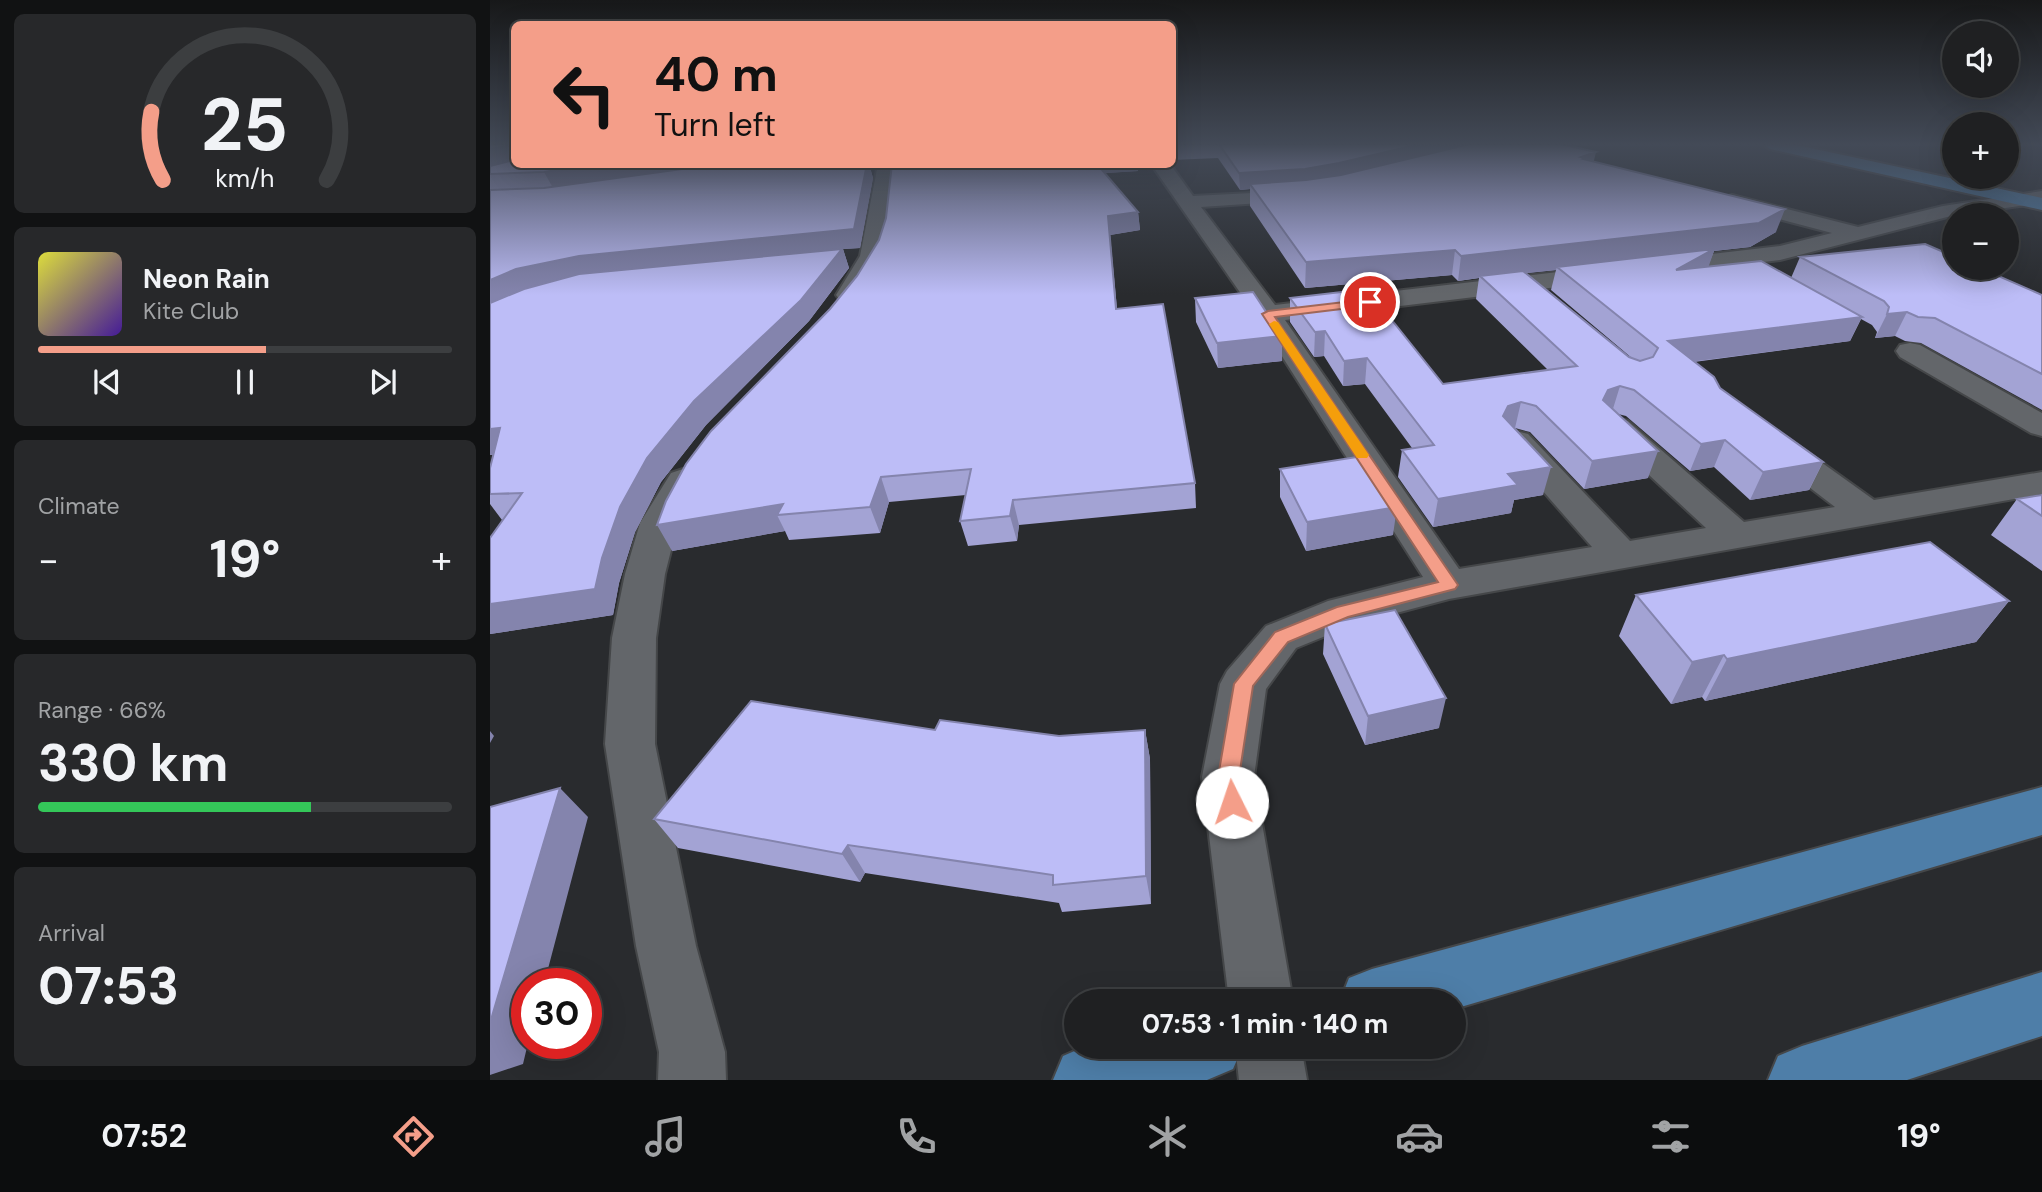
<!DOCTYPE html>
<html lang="en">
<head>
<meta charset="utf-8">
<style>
	:root { --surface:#1f2022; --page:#27282a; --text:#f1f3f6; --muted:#a1a3a5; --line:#3c3e40; --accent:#f49e89 }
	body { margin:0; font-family:"DM Sans",sans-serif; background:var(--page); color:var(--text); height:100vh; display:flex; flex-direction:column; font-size:26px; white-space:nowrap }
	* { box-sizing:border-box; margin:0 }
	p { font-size:23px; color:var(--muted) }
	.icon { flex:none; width:38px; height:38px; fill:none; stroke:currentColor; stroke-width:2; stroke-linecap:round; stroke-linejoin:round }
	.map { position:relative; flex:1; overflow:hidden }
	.sheet { display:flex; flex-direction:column; gap:14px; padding:14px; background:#111213; width:490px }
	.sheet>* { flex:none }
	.top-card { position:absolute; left:21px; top:21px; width:665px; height:147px; border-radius:10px; box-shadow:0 7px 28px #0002,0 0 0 2px var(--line); background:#f49e89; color:#111; overflow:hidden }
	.buttons { position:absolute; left:1452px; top:21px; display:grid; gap:14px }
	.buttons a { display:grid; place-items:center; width:77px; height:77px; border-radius:50%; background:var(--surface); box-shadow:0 7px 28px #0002,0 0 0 2px var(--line); font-size:35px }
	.speed { position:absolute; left:21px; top:968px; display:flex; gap:14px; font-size:35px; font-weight:700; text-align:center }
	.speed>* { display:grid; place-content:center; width:91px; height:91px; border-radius:50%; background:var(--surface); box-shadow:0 7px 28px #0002,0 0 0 2px var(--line); line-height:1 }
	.speed .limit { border:10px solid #d22; background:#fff; color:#111 }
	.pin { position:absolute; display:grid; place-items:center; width:60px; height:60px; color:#fff; margin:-30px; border:4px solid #fff; border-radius:50%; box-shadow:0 2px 7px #0007 }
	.me { position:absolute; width:77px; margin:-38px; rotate:356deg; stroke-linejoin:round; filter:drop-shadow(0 0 5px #0008) }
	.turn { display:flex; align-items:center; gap:24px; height:147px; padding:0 28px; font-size:32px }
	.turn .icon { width:91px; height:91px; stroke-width:2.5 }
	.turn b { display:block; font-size:49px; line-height:60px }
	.big { font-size:52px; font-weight:700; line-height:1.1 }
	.sheet .tile { flex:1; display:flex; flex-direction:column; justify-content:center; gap:10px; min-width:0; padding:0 24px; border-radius:10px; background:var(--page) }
	.sheet .dial { align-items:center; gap:0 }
	.dial svg { height:182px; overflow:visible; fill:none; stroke:var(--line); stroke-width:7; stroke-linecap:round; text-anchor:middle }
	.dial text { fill:var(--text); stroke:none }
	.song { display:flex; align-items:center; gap:21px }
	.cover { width:84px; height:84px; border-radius:10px; background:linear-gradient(135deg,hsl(60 70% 55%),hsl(260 70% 35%)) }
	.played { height:7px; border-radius:4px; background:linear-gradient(90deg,var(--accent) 55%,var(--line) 55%) }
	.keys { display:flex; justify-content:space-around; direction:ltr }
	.heat { display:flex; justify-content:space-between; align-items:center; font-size:38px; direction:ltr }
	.charge { height:10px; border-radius:5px; background:linear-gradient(90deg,#34c759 66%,var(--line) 0) }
	.trip { position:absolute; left:574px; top:989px; width:402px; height:70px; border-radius:35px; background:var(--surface); box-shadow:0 7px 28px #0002,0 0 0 2px var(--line); font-weight:700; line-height:70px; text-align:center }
	.dock { display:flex; height:112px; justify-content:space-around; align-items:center; background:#0c0d0e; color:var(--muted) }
	.dock .icon { width:49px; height:49px }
	.dock .selected { color:var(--accent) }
	.dock b { font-size:32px; color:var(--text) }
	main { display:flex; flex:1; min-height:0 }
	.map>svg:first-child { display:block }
</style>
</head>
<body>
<main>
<section class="sheet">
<div class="tile dial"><svg viewBox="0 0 100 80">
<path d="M14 69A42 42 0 1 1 86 69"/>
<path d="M14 69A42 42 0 0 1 9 39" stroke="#f49e89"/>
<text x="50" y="56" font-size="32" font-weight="700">25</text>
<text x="50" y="72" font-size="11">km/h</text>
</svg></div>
<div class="tile">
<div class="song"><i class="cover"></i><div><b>Neon Rain</b><p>Kite Club</p></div></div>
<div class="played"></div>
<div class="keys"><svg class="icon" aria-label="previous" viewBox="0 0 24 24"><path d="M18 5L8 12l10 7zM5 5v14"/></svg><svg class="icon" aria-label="pause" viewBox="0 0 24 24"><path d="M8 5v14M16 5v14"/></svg><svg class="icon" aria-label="next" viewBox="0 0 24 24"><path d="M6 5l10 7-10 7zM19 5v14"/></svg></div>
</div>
<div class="tile"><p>Climate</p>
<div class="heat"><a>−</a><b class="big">19°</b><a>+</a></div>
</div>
<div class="tile"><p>Range · 66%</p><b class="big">330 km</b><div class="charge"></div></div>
<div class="tile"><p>Arrival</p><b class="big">07:53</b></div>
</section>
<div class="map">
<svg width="1552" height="1080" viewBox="0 0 1552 1080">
	<rect width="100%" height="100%" fill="#292b2e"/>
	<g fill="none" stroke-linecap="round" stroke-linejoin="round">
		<g stroke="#454749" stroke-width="4">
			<path id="minor" d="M388,164h18l-14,92 -24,44 -9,3 -9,-3 -4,-5 24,-39z
				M661,164h19l23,32 117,-6 3,4 -10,6 -102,7 74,98 505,-59 52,-13 -107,-28 -3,-4 3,-4 7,-2 126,32 85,-21 99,-15v12l-87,12 -175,45 -495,60 174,249 133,-22 -93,-106 5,-7 12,-3 12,3 102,107 76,-13 -100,-93 -5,-7 5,-7 11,-3 11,3 116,101 91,-15 -73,-56 -5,-7 5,-7 12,-3 12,3 88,63 168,-28v22l-593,105 -94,25 -59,24 -30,41 -12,88 39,224h-64l-27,-224 18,-93 7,-13 39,-45 62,-25 95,-24 -168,-263z
				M1420,343l10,2 122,68v23l-11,-3 -131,-76 -4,-6 4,-6z
				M193,469l12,4 6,7 -23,43 -13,51 -9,64 -1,106 41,202 29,106 1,28h-68l1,-28 -23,-106 -31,-202 7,-106 13,-64 15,-51 31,-50z
				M745,1046h66l6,34h-68z"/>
		</g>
		<g stroke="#454749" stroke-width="4">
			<path id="major" d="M1272,144h30l250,54v12l-272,-61z
				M1552,787v48l-588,174v-8h-114l9,-23 23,-9z
				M1552,972v64l-135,44h-139l10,-24 24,-10z
				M596,1046h157l-10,23 -26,11h-154l10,-24z"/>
		</g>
		<use href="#minor" fill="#63666a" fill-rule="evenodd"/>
		<use href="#major" fill="#4e7ea8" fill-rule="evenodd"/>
	</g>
	<path fill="#a3a3d4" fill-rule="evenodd" d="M0,144h24v20h355l4,14 -13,70 -17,1 6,19 -40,53 -103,104 -45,57 -26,50 -16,51 -6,32 -123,19v-96l13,-19 -1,1 -12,-16v-36l3,-13h-3z
		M682,144h295l127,18 182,70 -26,15 -36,4 -6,15 83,12 9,-21 242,38v115l-121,-67 -16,-2 -10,-5 -20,2 2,-6 -5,-7 -11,-6 -11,22 -156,21 26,26 103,74 -14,28 -59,10 -36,-33 -24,4 -64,-55 -8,-2 30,64 -64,11 -54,-57 -15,-4 28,67 -29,5 -3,13 -78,14 -35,-50 4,-27 10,-2 -47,-64 -22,2 -19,-30 -10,1 -24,-35v-24l153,86 105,-14 -72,-71 3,-21 -21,3 -6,-6 -147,13 -55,-82v-17l-10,1 -22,-32 -46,2zM1066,270l-5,20 82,69 -4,-2 -103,-84z
		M402,164h248l-3,1 1,6 -34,2 34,39 2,18 -30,5 7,74 78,174 1,25 -177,17 -2,16 -49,5 -8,-25 6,-26 -77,7 -9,31 -91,7 -4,-9 -113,20 158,-242 27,-33 22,-36 7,-22z
		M705,298l87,63 -64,7 -22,-46z
		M790,469l113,66 -87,16 -26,-54z
		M1552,495v76l-51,-36 26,-36z
		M1146,595l373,6 -33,41 -271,59 -3,-4 -31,7 -52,-68z
		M835,624l114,104 -74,17 -42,-91z
		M445,730l124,6 86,-6 5,29 1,145 -89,8 -3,-9 -194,-30 -5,9 -182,-34 -24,-29z"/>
	<path fill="#8484ad" d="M930,144h47v3l-129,32 -88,5v5l-10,1 -1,-17z
		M17,146l7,13v3l-24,5v-18z
		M1106,152l-5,21 -10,-16z
		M104,164h93l2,4 -136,20 -9,-16z
		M377,164h2l4,14 -13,70 -17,1 6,19 -40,53 -103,104 -45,57 -26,50 -16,51 -6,32 -123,19v-30l105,-15 -105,-283v-26l26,-11z
		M602,164h48l-3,1 1,6 -45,3z
		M1295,209l-9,23 -26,15 -36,4 -7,20 -150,-4 -1,3 -74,8 -2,-2 -1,2 -21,3 3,-25z
		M648,212l2,18 -30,5 9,95 -11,-114z
		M965,250l-3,25 -147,13 1,-26z
		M1417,312l-12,24 -20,2 12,-24z
		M1372,317l-12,24 -191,25 9,-25z
		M835,331l-1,25 -10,1 1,-25z
		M792,336v25l-64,7 -1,-25z
		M877,358l-2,26 -22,2 1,-25z
		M1130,386l-8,26 -9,-12 5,-10z
		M1031,402l-6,26 -13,4 1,-16 5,-10z
		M10,428l17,24 -27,3v-26z
		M1235,440l-11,27 -24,4 11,-27z
		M1168,451l-10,27 -64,11 8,-28z
		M1333,462l-14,28 -59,10 13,-28z
		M1061,467l-8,28 -29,5 -3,13 -78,14 5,-28 70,-25z
		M391,477l8,25 -9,31 -10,-26z
		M523,500l6,25 -2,16 -7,-25z
		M293,504l-6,11 8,16 -113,20 -15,-26z
		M907,507l-4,28 -87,16 1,-29z
		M1519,601l-33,41 -271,59 22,-42z
		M1234,655l-22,42 -31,7 21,-42z
		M956,698l-7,30 -74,17 3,-29z
		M655,730l5,29 1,145 -5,-28z
		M0,731l4,5 -4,7z
		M70,788l28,29 -44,167h-17v59h1l-5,21 -33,11v-52z
		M358,845l17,28 -5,9 -18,-28z"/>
	<path fill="#bdbdf7" stroke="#8484ad" stroke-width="2" d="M0,144h24v2h-7l-17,3z
		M729,144h201l-81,19 -34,6 -66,4z
		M980,144h90l36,8 -15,5 4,1 -2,1 202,50 -26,14 -298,33 -6,-6 -149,12 -56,-78 56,-4 35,-5z
		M24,160v4h80l-50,8 -54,2v-8z
		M299,164h78l-13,65 -275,27 -63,13 -26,11v-90l54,-2 138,-19z
		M402,164h205l41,48 -30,4 8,93 47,-5 32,179 -182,17 -3,16 -50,5 11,-52 -90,8 -11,30 -93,8 6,-11 -126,21 9,-24 20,-37 25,-33 119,-122 27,-33 22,-36 7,-22z
		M1435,244l30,13v11h25l62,27v79l-107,-56 -17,-1 -11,-5 -20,2 2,-7 -5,-6 -84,-44z
		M352,249l-41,51 -107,101 -47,57 -27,49 -18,51 -7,31 -105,15v-66l32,-45 -32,1v-26l10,-40 -10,1v-126l34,-14 55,-15z
		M1224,249l-38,21 85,-9 101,56 -194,24 46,36 6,11 103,74 -60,10 -38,-32 -24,4 -67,-54 -14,-4 -12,4 -5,10 55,51 -66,10 -56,-55 -15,-4 -13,4 -5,10 48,51 -43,7 10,11 -80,14 -36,-49 32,-5 -67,-87 -23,3 -19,-30 -10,1 -25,-34 77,-9 76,95 134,-18 -97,-90 43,-5 106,86 11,4 13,-4 5,-9 -101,-81z
		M763,292l29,44 -65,7 -22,-45z
		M873,456l34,51 -90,15 -27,-53z
		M1552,495v21l-25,-17z
		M1440,542l79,59 -282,58 -3,-4 -32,7 -56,-67z
		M905,610l51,88 -78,18 -43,-92z
		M261,701l184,29 5,-10 119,16 86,-6 1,146 -93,9v-10l-205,-30 -6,9 -188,-35z
		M70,788l-70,235v-216z"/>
	<linearGradient id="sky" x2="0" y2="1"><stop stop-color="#171819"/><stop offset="0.49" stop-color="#434a57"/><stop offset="1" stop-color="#434a57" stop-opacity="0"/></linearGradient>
	<rect width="1552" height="295" fill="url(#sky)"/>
	<path fill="#f49e89" stroke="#9f6759" stroke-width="2" d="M880,299l4,1v5l-99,12 183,268 -3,4 -107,28 -60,25 -35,44 -14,91 4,25 -3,7 -8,2 -8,-2 -6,-32 16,-93 41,-52 62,-25 101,-25 -176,-268 6,-3z"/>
	<path fill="#f59e0b" d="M784,321l4,1 91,133 -2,3h-10l-2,-3 -86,-131z"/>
</svg>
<div class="buttons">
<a><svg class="icon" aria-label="sound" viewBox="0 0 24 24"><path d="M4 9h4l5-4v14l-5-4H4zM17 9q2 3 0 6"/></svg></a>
<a>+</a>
<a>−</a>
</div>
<div class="speed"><div class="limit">30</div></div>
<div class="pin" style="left:880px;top:302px;background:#d93025"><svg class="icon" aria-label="arrive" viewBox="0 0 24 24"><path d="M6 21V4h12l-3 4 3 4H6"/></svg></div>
<svg class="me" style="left:742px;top:802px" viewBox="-20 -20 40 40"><circle r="19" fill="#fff"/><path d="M0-13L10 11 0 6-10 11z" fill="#f49e89"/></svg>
<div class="trip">07:53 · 1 min · 140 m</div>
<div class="top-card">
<div class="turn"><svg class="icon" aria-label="left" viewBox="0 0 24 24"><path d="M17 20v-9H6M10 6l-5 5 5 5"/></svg><div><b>40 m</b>Turn left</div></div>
</div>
</div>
</main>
<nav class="dock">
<b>07:52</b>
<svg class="icon selected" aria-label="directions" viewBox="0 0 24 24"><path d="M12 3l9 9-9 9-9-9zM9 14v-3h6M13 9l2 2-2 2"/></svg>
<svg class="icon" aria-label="music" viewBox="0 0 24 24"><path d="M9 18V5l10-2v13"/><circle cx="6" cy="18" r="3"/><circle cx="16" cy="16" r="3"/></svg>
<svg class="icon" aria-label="phone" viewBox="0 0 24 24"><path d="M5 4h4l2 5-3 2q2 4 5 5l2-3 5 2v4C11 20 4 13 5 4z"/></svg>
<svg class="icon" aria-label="climate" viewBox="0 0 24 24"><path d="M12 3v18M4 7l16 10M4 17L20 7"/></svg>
<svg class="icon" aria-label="car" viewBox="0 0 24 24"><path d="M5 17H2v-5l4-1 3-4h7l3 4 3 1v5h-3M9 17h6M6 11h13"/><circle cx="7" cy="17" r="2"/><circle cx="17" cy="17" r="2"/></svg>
<svg class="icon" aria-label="filters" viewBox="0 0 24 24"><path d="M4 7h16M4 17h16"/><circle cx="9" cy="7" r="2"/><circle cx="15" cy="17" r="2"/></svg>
<b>19°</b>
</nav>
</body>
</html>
